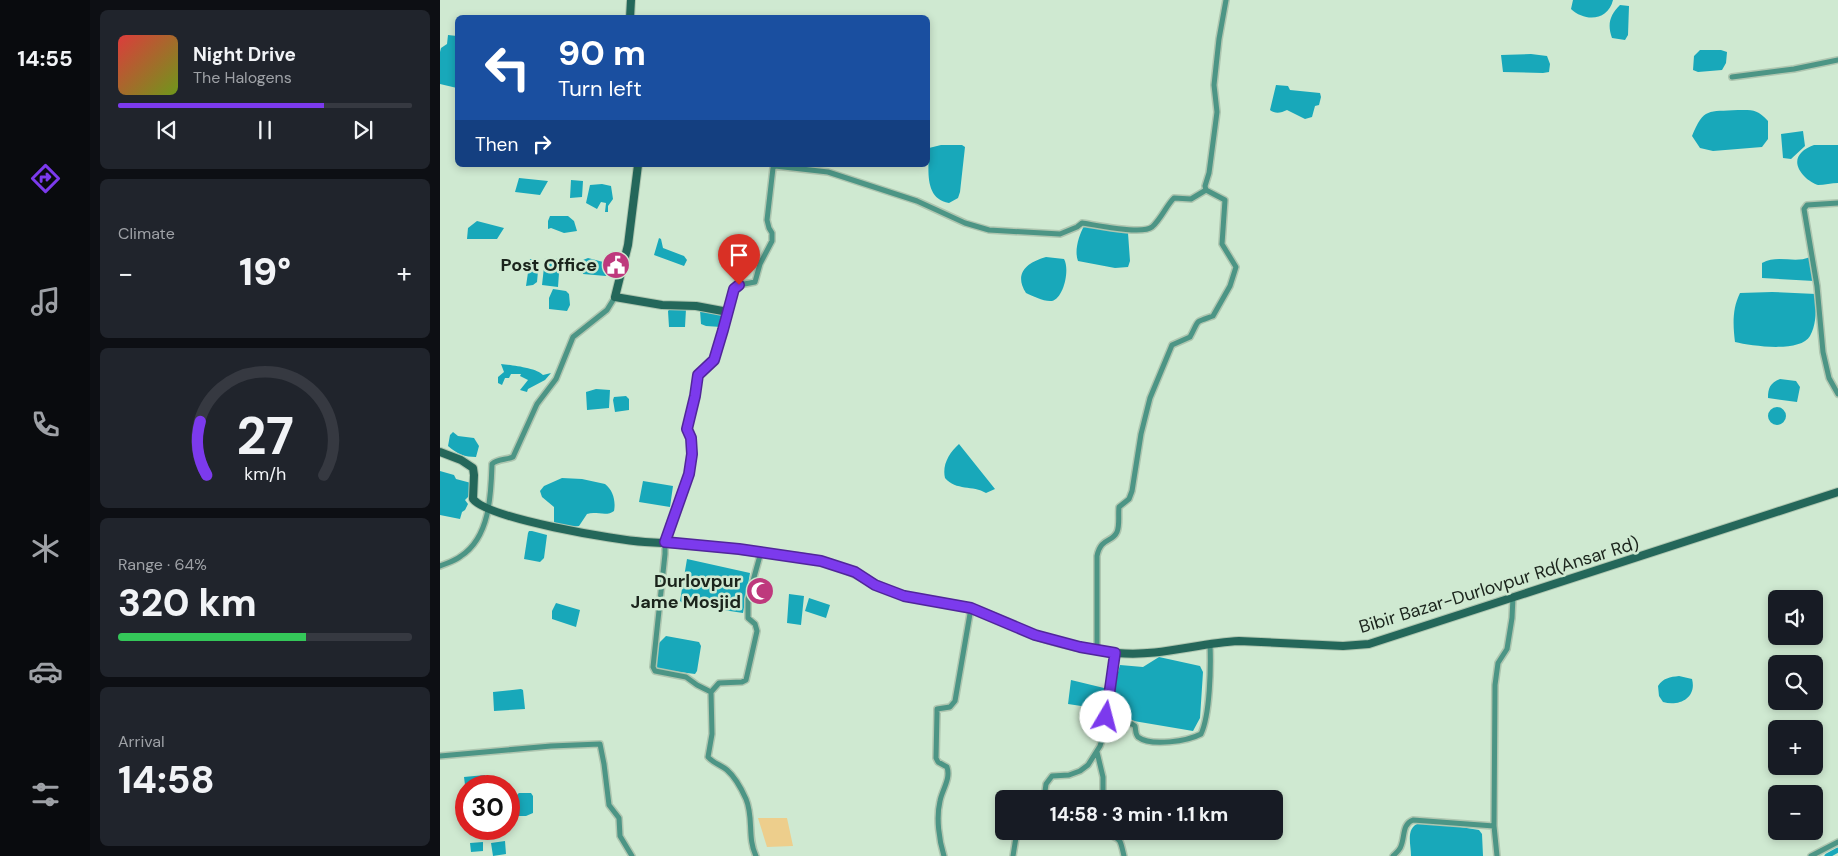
<!DOCTYPE html>
<html lang="en">
<head>
<meta charset="utf-8">
<style>
	:root { --surface:#171b24; --page:#20242c; --text:#f1f3f6; --muted:#9ea1a6; --line:#363941; --accent:#7c3aed }
	body { margin:0; font-family:"DM Sans",sans-serif; background:var(--page); color:var(--text); height:100vh; display:flex; flex-direction:column; font-size:19px; white-space:nowrap }
	* { box-sizing:border-box; margin:0 }
	p { font-size:16px; color:var(--muted) }
	.icon { flex:none; width:28px; height:28px; fill:none; stroke:currentColor; stroke-width:2; stroke-linecap:round; stroke-linejoin:round }
	.map { position:relative; flex:1; overflow:hidden }
	.panel { display:flex; flex-direction:column; gap:10px; padding:10px; background:#0d0f14; width:350px }
	.panel>* { flex:none }
	.banner { position:absolute; left:15px; top:15px; width:475px; height:152px; border-radius:8px; box-shadow:0 2px 8px #0003; background:#1a4fa0; color:#fff; overflow:hidden }
	.buttons { position:absolute; left:1328px; top:590px; display:grid; gap:10px }
	.buttons a { display:grid; place-items:center; width:55px; height:55px; border-radius:8px; background:var(--surface); box-shadow:0 2px 8px #0003; font-size:25px }
	.speed { position:absolute; left:15px; top:775px; display:flex; gap:10px; font-size:25px; font-weight:700; text-align:center }
	.speed>* { display:grid; place-content:center; width:65px; height:65px; border-radius:50%; background:var(--surface); box-shadow:0 2px 8px #0003; line-height:1 }
	.speed .limit { border:8px solid #d22; background:#fff; color:#111 }
	.pin { position:absolute; display:grid; place-items:center; width:42px; height:42px; color:#fff; margin:-51px -21px; border-radius:50% 50% 50% 0; rotate:-45deg; box-shadow:0 0 5px #0007 }
	.pin .icon { rotate:45deg }
	.me { position:absolute; width:55px; margin:-28px; rotate:8deg; stroke-linejoin:round; filter:drop-shadow(0 0 4px #0008) }
	.turn { display:flex; align-items:center; gap:18px; height:105px; padding:0 20px; font-size:22px }
	.turn .icon { width:65px; height:65px; stroke-width:2.5 }
	.turn b { display:block; font-size:35px; line-height:42px }
	.then { display:flex; align-items:center; height:48px; padding:0 20px; background:#0003; gap:10px; font-size:19px }
	.big { font-size:38px; font-weight:800; line-height:1.1 }
	.panel .widget { flex:1; display:flex; flex-direction:column; justify-content:center; gap:8px; min-width:0; padding:0 18px; border-radius:8px; background:var(--page) }
	.panel .dial { align-items:center; gap:0 }
	.dial svg { height:130px; overflow:visible; fill:none; stroke:var(--line); stroke-width:7; stroke-linecap:round; text-anchor:middle }
	.dial text { fill:var(--text); stroke:none }
	.song { display:flex; align-items:center; gap:15px }
	.cover { width:60px; height:60px; border-radius:8px; background:linear-gradient(135deg,hsl(0 70% 55%),hsl(80 70% 35%)) }
	.played { height:5px; border-radius:2px; background:linear-gradient(90deg,var(--accent) 70%,var(--line) 70%) }
	.keys { display:flex; justify-content:space-around; direction:ltr }
	.heat { display:flex; justify-content:space-between; align-items:center; font-size:28px; direction:ltr }
	.charge { height:8px; border-radius:4px; background:linear-gradient(90deg,#34c759 64%,var(--line) 0) }
	.trip { position:absolute; left:555px; top:790px; width:288px; height:50px; border-radius:8px; background:var(--surface); box-shadow:0 2px 8px #0003; font-weight:800; line-height:50px; text-align:center }
	main { display:flex; flex:1; min-height:0 }
	.tab-bar { display:flex; flex-direction:column; width:90px; justify-content:space-around; align-items:center; background:#090b0e; color:var(--muted) }
	.tab-bar .icon { width:35px; height:35px }
	.tab-bar .on { color:var(--accent) }
	.tab-bar b { font-size:22px; color:var(--text) }
	.map>svg:first-child { display:block }
</style>
</head>
<body>
<main>
<nav class="tab-bar">
<b>14:55</b>
<svg class="icon on" aria-label="directions" viewBox="0 0 24 24"><path d="M12 3l9 9-9 9-9-9zM9 14v-3h6M13 9l2 2-2 2"/></svg>
<svg class="icon" aria-label="music" viewBox="0 0 24 24"><path d="M9 18V5l10-2v13"/><circle cx="6" cy="18" r="3"/><circle cx="16" cy="16" r="3"/></svg>
<svg class="icon" aria-label="phone" viewBox="0 0 24 24"><path d="M5 4h4l2 5-3 2q2 4 5 5l2-3 5 2v4C11 20 4 13 5 4z"/></svg>
<svg class="icon" aria-label="climate" viewBox="0 0 24 24"><path d="M12 3v18M4 7l16 10M4 17L20 7"/></svg>
<svg class="icon" aria-label="car" viewBox="0 0 24 24"><path d="M5 17H2v-5l4-1 3-4h7l3 4 3 1v5h-3M9 17h6M6 11h13"/><circle cx="7" cy="17" r="2"/><circle cx="17" cy="17" r="2"/></svg>
<svg class="icon" aria-label="filters" viewBox="0 0 24 24"><path d="M4 7h16M4 17h16"/><circle cx="9" cy="7" r="2"/><circle cx="15" cy="17" r="2"/></svg>
</nav>
<section class="panel">
<div class="widget">
<div class="song"><i class="cover"></i><div><b>Night Drive</b><p>The Halogens</p></div></div>
<div class="played"></div>
<div class="keys"><svg class="icon" aria-label="previous" viewBox="0 0 24 24"><path d="M18 5L8 12l10 7zM5 5v14"/></svg><svg class="icon" aria-label="pause" viewBox="0 0 24 24"><path d="M8 5v14M16 5v14"/></svg><svg class="icon" aria-label="next" viewBox="0 0 24 24"><path d="M6 5l10 7-10 7zM19 5v14"/></svg></div>
</div>
<div class="widget"><p>Climate</p>
<div class="heat"><a>−</a><b class="big">19°</b><a>+</a></div>
</div>
<div class="widget dial"><svg viewBox="0 0 100 80">
<path d="M14 69A42 42 0 1 1 86 69"/>
<path d="M14 69A42 42 0 0 1 10 36" stroke="#7c3aed"/>
<text x="50" y="56" font-size="32" font-weight="700">27</text>
<text x="50" y="72" font-size="11">km/h</text>
</svg></div>
<div class="widget"><p>Range · 64%</p><b class="big">320 km</b><div class="charge"></div></div>
<div class="widget"><p>Arrival</p><b class="big">14:58</b></div>
</section>
<div class="map">
<svg width="1398" height="856" viewBox="0 0 1398 856">
	<rect width="100%" height="100%" fill="#cfe9d1"/>
	<path fill="#edce8c" d="M318,818h29l6,28 -26,1z"/>
	<path fill="#18a8ba" d="M1133,0h40c-5,21 -28,22 -42,9z
		M1180,5l9,1 -1,29 -3,5 -13,-2c-5,-14 -2,-23 8,-33z
		M8,35l9,1v52l-17,-4v-32l1,-4 6,-4z
		M1260,50h21l6,2 -1,11 -4,7 -24,2 -5,-2 1,-14z
		M1091,54l16,2 3,8 -1,8 -6,1 -40,-1 -2,-17z
		M836,85l12,1 2,4 30,3 1,4 -2,8 -4,1 -3,11 -7,2 -18,-9c-6,3 -12,4 -17,0z
		M1298,110c15,0 19,-1 30,11v18l-6,8 -49,4 -13,-3 -8,-12c12,-29 16,-24 46,-26z
		M1363,131l2,15 -14,13 -8,-1 -2,-24z
		M501,145h21l3,2 -5,45 -2,6 -9,5c-26,-4 -20,-36 -20,-55z
		M1374,145h24v38c-6,0 -14,2 -20,2 -4,-1 -10,-5 -13,-8 -14,-14 -8,-26 9,-32z
		M79,178l29,3 -8,14 -25,-3z
		M131,180l12,1 -1,16 -12,1z
		M162,184l9,2 2,13 -5,7v6h-3l1,-9 -5,-1 -4,7 -11,-6 4,-18z
		M110,216h18l6,5 3,10 -13,2 -13,-5 -3,1v-8z
		M37,221l27,7 -7,11h-30l1,-11z
		M644,226l44,7 2,28 -2,6 -13,1 -37,-7c-4,-10 1,-26 6,-35z
		M219,238l2,1 2,9 21,8 3,4 -3,6 -30,-11z
		M606,257l18,2c6,10 0,39 -12,42 -8,1 -19,-5 -26,-8 -13,-20 2,-31 20,-36z
		M1370,257l4,24 -52,-3v-15c16,-9 32,1 48,-6z
		M105,258l15,1 -2,28 -16,-2z
		M148,258l19,5 1,9 -2,4 -23,-2v-14z
		M90,259l9,1 -2,22 -4,3 -7,1z
		M113,289l13,2 3,3 1,11 -3,6 -18,-2v-11z
		M1332,292l44,2c0,12 1,30 -6,42 -10,17 -58,10 -75,6 -2,-16 -3,-33 5,-49z
		M230,309h16l-1,18h-16l-1,-16z
		M260,310l24,4 -3,13 -15,-1 -5,-2z
		M61,364c10,1 36,4 42,11l8,-2 -6,7 -17,9 -1,3 -7,-2 8,-10 -8,-4 1,-2h-10l-2,4h-4l-3,7 -4,-2v-6l6,-5z
		M1340,379l16,2 4,6 -3,15 -29,-4c0,-10 2,-15 12,-19z
		M156,389l14,1 -1,18 -22,2 -1,-18z
		M186,396l3,3v11l-14,2 -2,-12 1,-3z
		M1328 416a9 9 0 1 1 18 0a9 9 0 1 1-18 0Z
		M13,432l5,4 16,2 5,8 -3,11c-11,0 -19,-3 -28,-11l2,-11z
		M519,444l36,45 -9,4c-13,-8 -30,-2 -41,-15 -3,-13 4,-25 14,-34z
		M0,471l14,4 2,4 15,4 -2,13 -4,4 3,4 -3,6 -3,2 -2,7 -20,-4z
		M122,478l20,1 23,5c8,6 11,17 9,27 -7,6 -18,0 -27,3l-8,12c-9,1 -18,1 -25,-4v-15l-12,-10 -2,-6 4,-5z
		M203,481l30,5 -3,21 -31,-5z
		M92,531l15,4 -3,23 -4,4 -16,-3 4,-26 1,-2z
		M247,559l63,14 -7,40 -59,-9 -4,-3z
		M349,594l15,2 -3,29 -14,-2z
		M369,598l21,7 -4,13 -21,-7z
		M116,603l24,7 -4,17 -24,-8v-8z
		M226,636l33,6 2,4 -4,25 -2,3 -39,-5 2,-25z
		M719,657l41,9 3,6 -3,46 -7,13 -77,-13 -5,-5 3,-26 6,-22 23,2z
		M1239,676l13,3c5,18 -12,28 -29,23l-4,-6 -1,-10c5,-8 12,-9 21,-10z
		M631,680l33,8v10l-3,11 -33,-5z
		M81,689l2,1 2,19 -31,2 -1,-19z
		M45,775l2,11h-21v7l-2,-16z
		M79,793h12l2,3v17l-7,3h-10c-1,-7 -3,-18 3,-23z
		M980,823l22,1 37,6 3,4 1,22h-72c0,-12 -6,-29 9,-33z
		M65,841l1,13 -13,2 -2,-13z
		M43,842v9l-12,1 -1,-9z"/>
	<g fill="none" stroke-linecap="round" stroke-linejoin="round">
		<path stroke="#18a8ba" stroke-width="5" d="M1387,856l11,-6"/>
		<g stroke="#afc6b0" stroke-width="8">
			<path id="street" d="M1292,77l62,-8 44,-9
				M1398,203l-31,2 -3,4 13,77 6,66 6,26 9,16
				M288,312l5,-23 6,-4 16,-3 5,-18 12,-23v-8l-3,-5 -2,-8 6,-52 2,-2 53,6 89,29 48,22 24,7 71,4 17,-7 5,-4c14,2 60,12 70,4 9,-8 14,-21 22,-29l17,1 15,-9
				M225,542v12l-12,113 2,4 31,6 11,8 14,7 1,42 -4,23c5,6 13,8 19,13 8,7 15,20 19,29 8,19 1,39 10,57
				M0,566c7,-3 15,-5 21,-10 29,-19 30,-61 31,-92 5,-5 14,-4 21,-7l24,-53 19,-25 17,-42 34,-27 8,-13
				M657,650v-94c4,-19 15,-13 20,-24 3,-7 1,-17 2,-25l10,-8 3,-8 9,-57 9,-36 22,-53 18,-8c10,-18 3,-14 23,-21l17,-30 6,-19 -14,-23 3,-44 -19,-10 -1,-4 4,-13 8,-61 -3,-27 5,-46 7,-39
				M271,692l8,-9 23,-1 4,-2 11,-49 -2,-7 -7,-6v-19l13,-47
				M666,717l26,7 3,2c1,4 0,8 3,11 13,10 50,4 63,-3 9,-19 10,-67 9,-89
				M657,752l6,25v22
				M0,756l111,-10 49,-2 4,20 5,41 10,13 1,18 12,20
				M604,799l2,-15 6,-8 17,-1 11,-4 8,-6 12,-19 4,-13 11,-80
				M1054,826l3,30
				M663,831c17,11 16,2 21,25
				M504,856c-5,-16 -8,-38 -4,-55 2,-11 11,-22 7,-34l-9,-5 -2,-4 1,-45v-4l13,-2 5,-6 16,-93
				M573,856l4,-25
				M953,856c3,-3 7,-6 8,-10 4,-9 1,-22 12,-26l81,6 1,-141 3,-22 9,-14 5,-31 1,-21
				M1371,856l27,-14"/>
		</g>
		<g stroke="#afc6b0" stroke-width="10">
			<path id="secondary" d="M190,18l1,-18
				M198,165l-10,80 -13,52 47,8 34,1 32,6 -14,48 -16,15 -3,21 -8,33 4,9 1,16 -3,20 -24,68
				M0,452l21,8 12,8 1,7 -1,24c16,20 143,41 172,43 42,2 85,6 127,12 17,2 35,3 51,7 29,8 51,26 80,34 22,6 45,7 67,13 21,6 41,17 62,26 26,10 57,16 85,19 44,4 80,-10 122,-12l104,5 26,-2 469,-152"/>
		</g>
		<use href="#street" stroke="#4c9585" stroke-width="5"/>
		<use href="#secondary" stroke="#24675a" stroke-width="8"/>
	</g>
	<g fill="none" stroke-linecap="round" stroke-linejoin="round">
		<g stroke="#51269a" stroke-width="12">
			<path id="route" d="M299,285l-5,4 -11,41 -9,30 -16,15 -3,21 -8,33 4,9 1,16 -3,20 -24,68 74,7 82,12 34,11 20,13 29,11 67,12 64,27 45,12 35,6 -9,64"/>
		</g>
		<use href="#route" stroke="#7c3aed" stroke-width="9"/>
	</g>
	<defs>
		<g id="civic-disc" transform="scale(1.4375)"><circle r="9.5" fill="#be397d" stroke="#cfe9d1"/><path d="M-.6-6.5H3V-4.5H.6V-3L4-1V1h2V6H-6V1h2V-1L-.6-3ZM-1.2 2.5V6h2.4V2.5Z" fill="#fff"/></g>
		<g id="mosque-disc" transform="scale(1.4375)"><circle r="9.5" fill="#be397d" stroke="#cfe9d1"/><path d="M3.5-4.9A6 6 0 1 0 3.5 4.9A5 5 0 1 1 3.5-4.9Z" fill="#fff"/></g>
	</defs>
	<g fill-rule="evenodd">
		<use href="#civic-disc" x="176" y="265"/>
		<use href="#mosque-disc" x="320" y="591"/>
	</g>
	<g text-anchor="middle" dominant-baseline="central" stroke-width="5" stroke-linejoin="round" paint-order="stroke">
		<g font-size="18" font-weight="bold" fill="#1b241c" stroke="#cfe9d1" text-anchor="end">
			<text x="157" y="265">Post Office</text>
			<text x="301" y="581">Durlovpur<tspan x="301" dy="21">Jame Mosjid</tspan></text>
		</g>
		<g font-size="18" fill="#1b241c" stroke="#cfe9d1">
			<text transform="translate(1059 585) rotate(-17)">Bibir Bazar-Durlovpur Rd(Ansar Rd)</text>
		</g>
	</g>
</svg>
<div class="buttons">
<a><svg class="icon" aria-label="sound" viewBox="0 0 24 24"><path d="M4 9h4l5-4v14l-5-4H4zM17 9q2 3 0 6"/></svg></a>
<a><svg class="icon" aria-label="search" viewBox="0 0 24 24"><circle cx="10" cy="10" r="6"/><path d="M15 15l6 6"/></svg></a>
<a>+</a>
<a>−</a>
</div>
<div class="speed"><div class="limit">30</div></div>
<div class="pin" style="left:299px;top:285px;background:#d93025"><svg class="icon" aria-label="arrive" viewBox="0 0 24 24"><path d="M6 21V4h12l-3 4 3 4H6"/></svg></div>
<svg class="me" style="left:666px;top:717px" viewBox="-20 -20 40 40"><circle r="19" fill="#fff"/><path d="M0-13L10 11 0 6-10 11z" fill="#7c3aed"/></svg>
<div class="trip">14:58 · 3 min · 1.1 km</div>
<div class="banner">
<div class="turn"><svg class="icon" aria-label="left" viewBox="0 0 24 24"><path d="M17 20v-9H6M10 6l-5 5 5 5"/></svg><div><b>90 m</b>Turn left</div></div>
<div class="then">Then<svg class="icon" aria-label="right" viewBox="0 0 24 24"><path d="M7 20v-9h11M14 6l5 5-5 5"/></svg></div>
</div>
</div>
</main>
</body>
</html>
